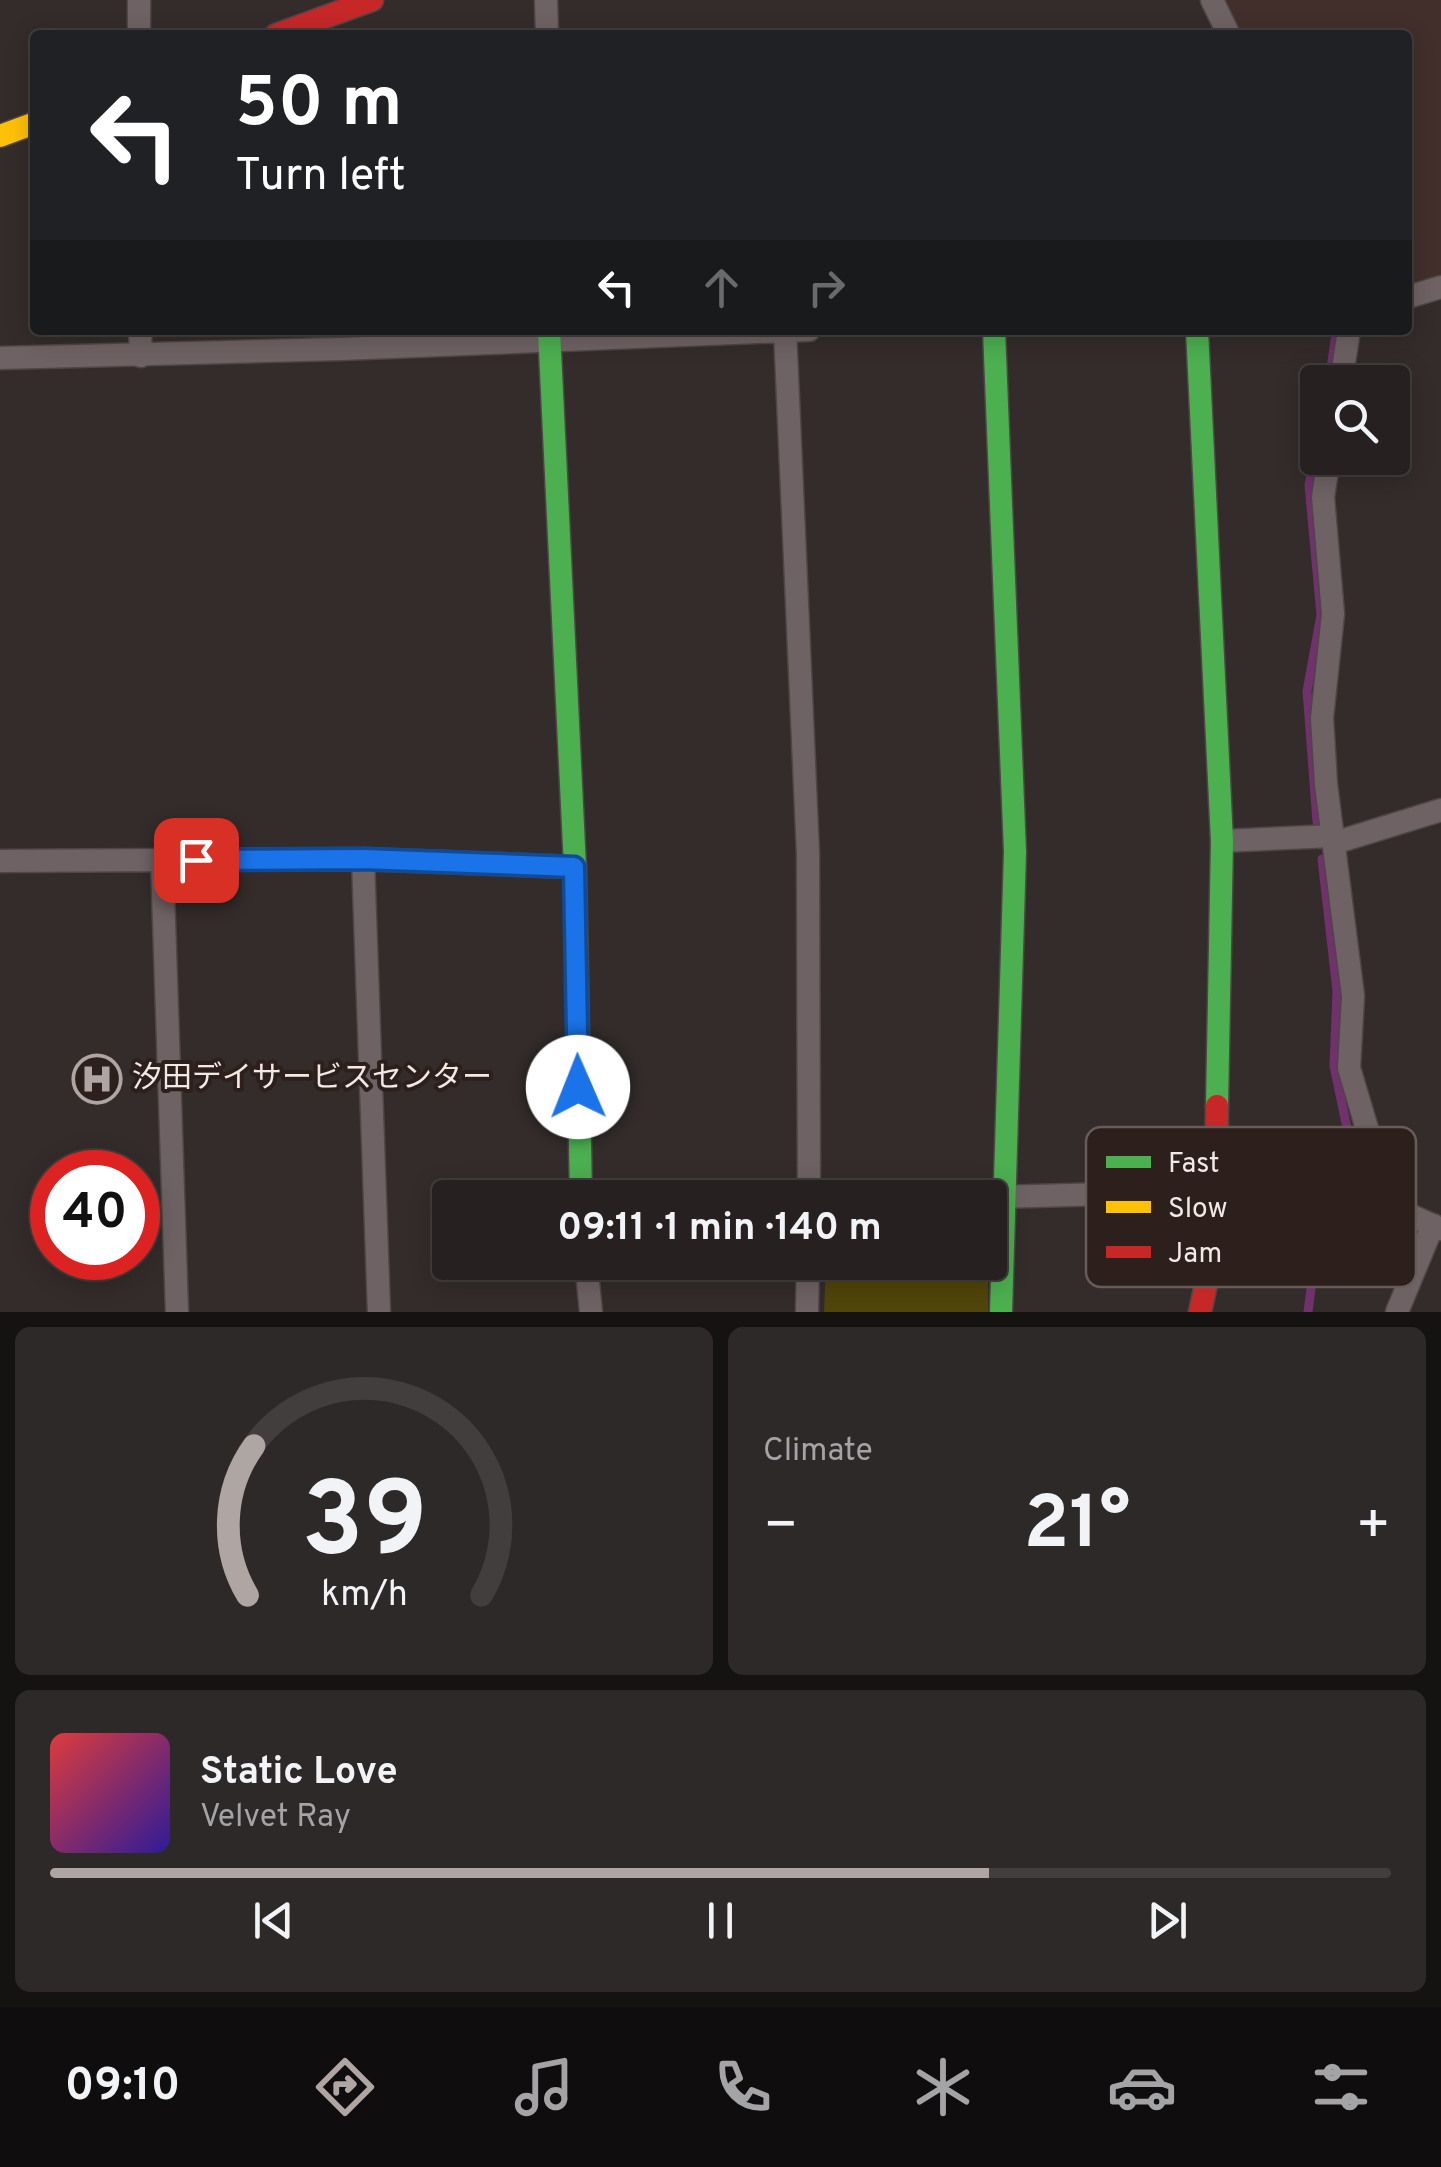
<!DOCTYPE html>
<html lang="en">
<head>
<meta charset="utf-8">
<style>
	:root { --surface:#262120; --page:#2e2929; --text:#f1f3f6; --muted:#a4a3a5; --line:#423e3e; --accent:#afa6a4 }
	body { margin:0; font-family:Overpass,"Noto Sans JP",sans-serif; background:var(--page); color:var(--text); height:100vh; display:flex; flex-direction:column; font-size:38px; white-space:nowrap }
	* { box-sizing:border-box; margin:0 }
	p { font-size:32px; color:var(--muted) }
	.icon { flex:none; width:55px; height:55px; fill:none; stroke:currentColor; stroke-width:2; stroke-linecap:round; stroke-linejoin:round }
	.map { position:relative; height:1312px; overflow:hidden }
	.drawer { display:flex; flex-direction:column; gap:15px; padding:15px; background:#151212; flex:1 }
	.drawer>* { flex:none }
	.top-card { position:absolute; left:30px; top:30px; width:1382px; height:305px; border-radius:10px; box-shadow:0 5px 25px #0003,0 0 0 2px var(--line); background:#202124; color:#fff; overflow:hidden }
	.tools { position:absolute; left:1300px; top:365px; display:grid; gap:20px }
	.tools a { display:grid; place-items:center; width:110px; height:110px; border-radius:10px; background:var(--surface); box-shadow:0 5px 25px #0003,0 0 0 2px var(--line); font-size:50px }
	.speed { position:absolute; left:30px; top:1150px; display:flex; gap:20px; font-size:50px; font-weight:700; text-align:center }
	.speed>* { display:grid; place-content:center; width:130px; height:130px; border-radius:50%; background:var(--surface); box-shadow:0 5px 25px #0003,0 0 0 2px var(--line); line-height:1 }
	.speed .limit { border:15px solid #d22; background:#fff; color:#111 }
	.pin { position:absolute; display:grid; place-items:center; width:85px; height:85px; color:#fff; margin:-42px; border-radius:20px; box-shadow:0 5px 15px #0006 }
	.me { position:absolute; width:110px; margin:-55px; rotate:359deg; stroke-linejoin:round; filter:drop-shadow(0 0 8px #0008) }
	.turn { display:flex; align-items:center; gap:35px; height:210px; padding:0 40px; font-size:45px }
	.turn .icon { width:130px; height:130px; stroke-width:2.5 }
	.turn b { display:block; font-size:70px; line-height:85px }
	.lanes { display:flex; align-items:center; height:95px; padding:0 40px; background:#0003; justify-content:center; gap:50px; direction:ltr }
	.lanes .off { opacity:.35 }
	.big { font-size:75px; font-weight:700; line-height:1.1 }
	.drawer .card { flex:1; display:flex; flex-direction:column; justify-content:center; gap:15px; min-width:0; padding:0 35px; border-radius:15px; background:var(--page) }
	.drawer .dial { align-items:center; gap:0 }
	.dial svg { height:260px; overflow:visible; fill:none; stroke:var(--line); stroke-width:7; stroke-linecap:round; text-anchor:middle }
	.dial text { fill:var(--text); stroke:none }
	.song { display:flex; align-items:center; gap:30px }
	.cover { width:120px; height:120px; border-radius:15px; background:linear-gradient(135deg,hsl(0 70% 55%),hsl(250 70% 35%)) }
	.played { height:10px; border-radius:5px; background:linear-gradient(90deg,var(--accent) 70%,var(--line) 70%) }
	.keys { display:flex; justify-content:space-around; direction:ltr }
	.heat { display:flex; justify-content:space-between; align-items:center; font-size:55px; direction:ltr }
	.drawer .tiles { flex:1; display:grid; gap:15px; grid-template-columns:1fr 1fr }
	.card:last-child { grid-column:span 2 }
	.trip { position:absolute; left:432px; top:1180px; width:575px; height:100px; border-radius:10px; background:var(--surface); box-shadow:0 5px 25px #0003,0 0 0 2px var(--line); font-weight:700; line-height:100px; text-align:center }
	.tabs { display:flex; height:160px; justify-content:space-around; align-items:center; background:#0f0d0d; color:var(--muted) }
	.tabs .icon { width:70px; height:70px }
	.tabs .current { color:var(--accent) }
	.tabs b { font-size:45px; color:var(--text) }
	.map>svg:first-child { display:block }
</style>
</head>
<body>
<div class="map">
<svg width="1441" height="1312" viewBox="0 0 1441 1312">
	<rect width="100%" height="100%" fill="#332c2a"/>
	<path fill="#422f2b" d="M1224,0h217v276l-33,11v-252h-167z"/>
	<path fill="#50450a" d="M826,1263h162v49h-164z"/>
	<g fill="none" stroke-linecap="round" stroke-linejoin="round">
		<path stroke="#70316c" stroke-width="9" d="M1329,382l7,-48
			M1317,822l-10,-131 14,-76 -12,-130 9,-43
			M1308,1312l5,-40 28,-97 6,-47 -13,-62 3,-75 -15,-132"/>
		<g stroke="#4d4745" stroke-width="25">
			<path id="street" d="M139,0v35
				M546,0l1,35
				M1212,0l17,35
				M1408,297l33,-10
				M140,330l1,26
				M785,330l23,524 1,344
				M0,358l341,-9 468,-19
				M1341,382l8,-52
				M1329,458l-6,39 10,117 -11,104 4,66 27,212 -4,72 19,64 -14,58 87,39
				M1222,841l111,-5
				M1334,843l107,-33
				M363,859l16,453
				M162,860l15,452
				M0,861l363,-2 212,8
				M958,1198l258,-7
				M586,1262l5,50
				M807,1312l1,-50
				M1397,1312l36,-87"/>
		</g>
		<g stroke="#4d4745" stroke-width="25">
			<path id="fast" d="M549,330l26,537 6,331
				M994,330l21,522 -14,460
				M1197,330l25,511 -5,265"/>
		</g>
		<g stroke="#4d4745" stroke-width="25">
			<path id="slow" d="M0,136l35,-13"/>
		</g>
		<g stroke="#4d4745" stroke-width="25">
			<path id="jam" d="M276,35l96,-35
				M1200,1312l20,-93 -4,-28 1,-85"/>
		</g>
		<use href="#street" stroke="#6f6264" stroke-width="22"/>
		<use href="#fast" stroke="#4caf50" stroke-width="22"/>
		<use href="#slow" stroke="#ffc107" stroke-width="22"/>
		<use href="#jam" stroke="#c62828" stroke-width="22"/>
	</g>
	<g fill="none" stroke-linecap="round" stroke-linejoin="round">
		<g stroke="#114b97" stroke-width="25">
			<path id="route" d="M196,860l167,-1 211,8 4,220"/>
		</g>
		<use href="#route" stroke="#1a73e8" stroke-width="18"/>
	</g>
	<defs>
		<g id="hospital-ring" transform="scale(2.5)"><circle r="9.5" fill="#2d201c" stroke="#afa6a4" stroke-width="1.5"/><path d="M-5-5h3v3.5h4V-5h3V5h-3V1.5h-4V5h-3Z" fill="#afa6a4"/></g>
	</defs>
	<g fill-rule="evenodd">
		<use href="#hospital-ring" x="97" y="1079"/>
	</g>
	<g text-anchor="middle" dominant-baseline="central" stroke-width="8" stroke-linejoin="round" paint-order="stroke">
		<g font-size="30" fill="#f2e8e6" stroke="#2d201c" text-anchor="start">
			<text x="132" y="1079">汐田デイサービスセンター</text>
		</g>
	</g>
	<rect x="1086" y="1127" width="330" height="160" rx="15" fill="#2d201c" stroke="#685c59" stroke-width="2.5"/>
	<rect x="1106" y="1156" width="45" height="12" fill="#4caf50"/>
	<rect x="1106" y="1201" width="45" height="12" fill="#ffc107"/>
	<rect x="1106" y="1246" width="45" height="12" fill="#c62828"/>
	<g font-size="28" fill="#f2e8e6">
		<text x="1168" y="1172">Fast</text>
		<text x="1168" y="1217">Slow</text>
		<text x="1168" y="1262">Jam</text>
	</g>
</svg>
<div class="tools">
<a><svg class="icon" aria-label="search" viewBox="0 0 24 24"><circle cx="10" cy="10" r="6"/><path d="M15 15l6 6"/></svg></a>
</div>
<div class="speed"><div class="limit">40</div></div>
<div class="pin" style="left:196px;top:860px;background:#d93025"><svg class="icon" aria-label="arrive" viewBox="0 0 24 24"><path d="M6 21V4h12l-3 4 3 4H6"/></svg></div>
<svg class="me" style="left:578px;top:1087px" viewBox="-20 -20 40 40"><circle r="19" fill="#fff"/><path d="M0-13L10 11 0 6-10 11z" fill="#1a73e8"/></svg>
<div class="trip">09:11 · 1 min · 140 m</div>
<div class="top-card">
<div class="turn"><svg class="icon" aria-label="left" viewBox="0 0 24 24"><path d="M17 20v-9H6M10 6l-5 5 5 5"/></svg><div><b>50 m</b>Turn left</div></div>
<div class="lanes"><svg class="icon" aria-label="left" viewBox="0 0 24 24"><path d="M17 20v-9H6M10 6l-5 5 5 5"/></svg><svg class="icon off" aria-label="ahead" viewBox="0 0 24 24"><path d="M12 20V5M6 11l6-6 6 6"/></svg><svg class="icon off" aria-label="right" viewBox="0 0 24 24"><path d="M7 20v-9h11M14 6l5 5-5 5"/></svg></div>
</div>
</div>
<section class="drawer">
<div class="tiles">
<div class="card dial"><svg viewBox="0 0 100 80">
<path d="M14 69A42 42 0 1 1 86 69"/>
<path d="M14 69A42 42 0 0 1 16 23" stroke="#afa6a4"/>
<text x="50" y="56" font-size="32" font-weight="700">39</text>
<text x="50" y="72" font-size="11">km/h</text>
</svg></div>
<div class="card"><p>Climate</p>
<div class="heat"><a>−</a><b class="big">21°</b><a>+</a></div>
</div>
<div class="card">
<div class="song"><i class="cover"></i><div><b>Static Love</b><p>Velvet Ray</p></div></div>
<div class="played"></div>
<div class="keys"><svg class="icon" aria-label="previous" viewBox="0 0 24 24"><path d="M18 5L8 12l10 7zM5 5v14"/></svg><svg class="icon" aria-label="pause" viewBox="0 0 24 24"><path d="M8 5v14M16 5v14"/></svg><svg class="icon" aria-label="next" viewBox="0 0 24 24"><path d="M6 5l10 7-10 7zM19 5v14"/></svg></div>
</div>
</div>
</section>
<nav class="tabs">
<b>09:10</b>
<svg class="icon current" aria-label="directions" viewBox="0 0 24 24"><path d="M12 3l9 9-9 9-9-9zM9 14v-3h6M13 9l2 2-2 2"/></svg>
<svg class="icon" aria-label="music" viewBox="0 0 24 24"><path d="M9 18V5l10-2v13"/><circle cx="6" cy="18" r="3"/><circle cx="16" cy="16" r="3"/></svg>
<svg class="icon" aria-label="phone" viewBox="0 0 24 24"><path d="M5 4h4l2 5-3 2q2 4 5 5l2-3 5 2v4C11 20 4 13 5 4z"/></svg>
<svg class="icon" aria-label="climate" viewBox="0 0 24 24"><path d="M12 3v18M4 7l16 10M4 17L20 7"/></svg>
<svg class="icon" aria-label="car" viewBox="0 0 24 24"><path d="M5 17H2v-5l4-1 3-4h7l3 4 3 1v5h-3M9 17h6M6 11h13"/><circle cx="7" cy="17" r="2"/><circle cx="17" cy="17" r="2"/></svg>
<svg class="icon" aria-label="filters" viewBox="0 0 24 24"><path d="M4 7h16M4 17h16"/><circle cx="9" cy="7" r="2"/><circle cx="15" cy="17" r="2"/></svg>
</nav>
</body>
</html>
